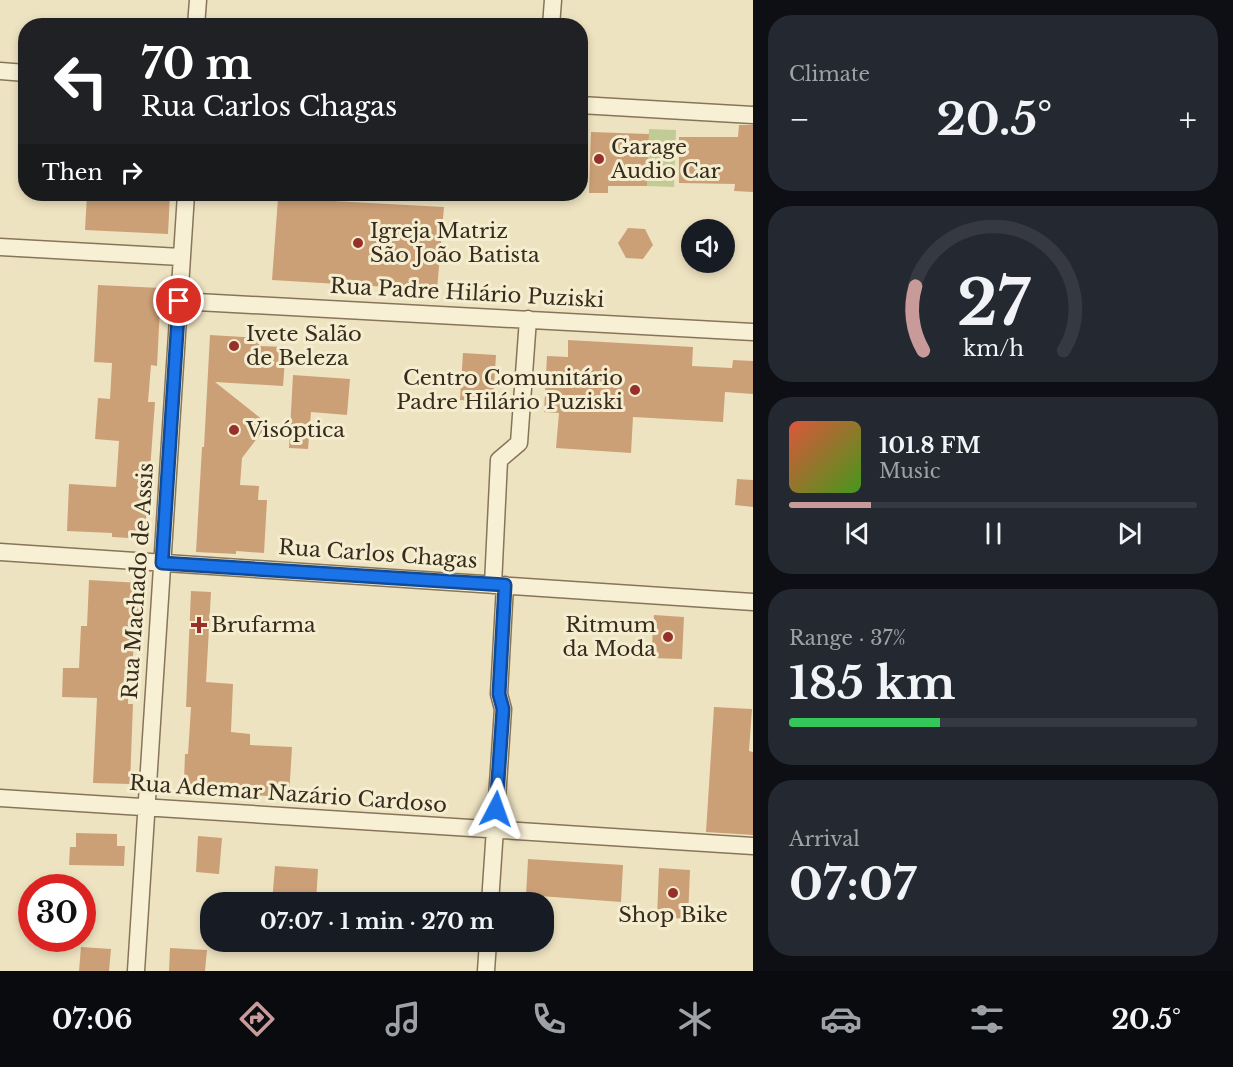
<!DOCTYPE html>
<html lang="en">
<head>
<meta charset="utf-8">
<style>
	:root { --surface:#171b24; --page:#242831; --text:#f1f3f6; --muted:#9ea1a6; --line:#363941; --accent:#c89b9a }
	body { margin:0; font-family:"Libre Baskerville",serif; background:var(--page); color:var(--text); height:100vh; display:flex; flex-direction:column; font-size:22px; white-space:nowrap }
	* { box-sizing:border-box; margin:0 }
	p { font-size:20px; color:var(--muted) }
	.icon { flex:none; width:33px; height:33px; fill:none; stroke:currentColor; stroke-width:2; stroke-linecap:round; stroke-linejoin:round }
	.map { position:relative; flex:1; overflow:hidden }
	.side { display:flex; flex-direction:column; gap:15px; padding:15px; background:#0d0f14; width:480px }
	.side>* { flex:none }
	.banner { position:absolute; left:18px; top:18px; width:570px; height:183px; border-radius:24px; box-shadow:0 3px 9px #0003; background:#202124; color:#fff; overflow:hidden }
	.buttons { position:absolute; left:681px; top:219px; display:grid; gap:12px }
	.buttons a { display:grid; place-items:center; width:54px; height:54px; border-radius:50%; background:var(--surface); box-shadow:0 3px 9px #0003; font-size:30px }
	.speed { position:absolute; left:18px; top:874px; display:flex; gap:12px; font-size:30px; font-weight:700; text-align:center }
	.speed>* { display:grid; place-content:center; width:78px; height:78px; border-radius:50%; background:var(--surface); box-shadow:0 3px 9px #0003; line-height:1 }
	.speed .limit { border:9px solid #d22; background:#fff; color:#111 }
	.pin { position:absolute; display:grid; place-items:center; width:51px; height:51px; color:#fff; margin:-26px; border:3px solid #fff; border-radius:50%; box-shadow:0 2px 6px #0007 }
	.me { position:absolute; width:66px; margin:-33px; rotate:4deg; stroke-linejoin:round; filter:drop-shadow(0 0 4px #0008) }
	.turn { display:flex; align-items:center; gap:21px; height:126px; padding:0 24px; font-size:27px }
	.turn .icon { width:78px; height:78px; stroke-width:2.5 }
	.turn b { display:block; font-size:42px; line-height:51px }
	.then { display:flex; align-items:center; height:57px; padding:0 24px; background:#0003; gap:12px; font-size:22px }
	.big { font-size:45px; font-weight:800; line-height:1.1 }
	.side .widget { flex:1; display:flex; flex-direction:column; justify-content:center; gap:9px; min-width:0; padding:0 21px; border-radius:24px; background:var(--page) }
	.side .dial { align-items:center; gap:0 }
	.dial svg { height:156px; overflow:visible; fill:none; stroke:var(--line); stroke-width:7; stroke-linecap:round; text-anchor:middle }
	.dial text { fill:var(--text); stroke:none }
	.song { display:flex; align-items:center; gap:18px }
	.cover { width:72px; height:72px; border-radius:9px; background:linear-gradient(135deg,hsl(10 70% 55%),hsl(100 70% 35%)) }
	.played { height:6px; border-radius:3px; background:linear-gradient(90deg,var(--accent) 20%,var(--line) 20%) }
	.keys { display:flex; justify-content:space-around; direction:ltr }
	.heat { display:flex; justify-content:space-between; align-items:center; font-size:33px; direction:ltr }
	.charge { height:9px; border-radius:4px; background:linear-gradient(90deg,#34c759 37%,var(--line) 0) }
	.trip { position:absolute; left:200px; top:892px; width:354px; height:60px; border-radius:24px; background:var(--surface); box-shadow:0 3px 9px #0003; font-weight:800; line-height:60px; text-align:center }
	.dock { display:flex; height:96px; justify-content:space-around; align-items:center; background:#090b0e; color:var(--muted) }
	.dock .icon { width:42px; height:42px }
	.dock .active { color:var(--accent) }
	.dock b { font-size:27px; color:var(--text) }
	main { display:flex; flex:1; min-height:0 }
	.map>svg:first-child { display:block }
</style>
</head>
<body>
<main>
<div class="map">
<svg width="753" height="971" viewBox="0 0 753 971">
	<rect width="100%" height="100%" fill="#eee3c1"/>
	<path fill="#c1cb95" d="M649,129l27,1 -2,57 -27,-1z"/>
	<path fill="#cca077" d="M739,125h14v67l-19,-1 1,-7 -56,-1v-46h59z
		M591,132l58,2 -2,52h-39v7h-19z
		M87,194h83l-2,40 -83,-4z
		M278,198l166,9 -7,83 -165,-10z
		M628,228l17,1 8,16 -10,14 -17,-1 -8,-15z
		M98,285l63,3 -4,78 -6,-1 -3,37h7l-10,137 -33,-2v-4l-45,-2 2,-47 47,3 3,-46 -24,-2 3,-41 12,1 2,-36 -18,-1z
		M210,335l49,3v8l27,1 -3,39 -68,-4 53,42 -26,34 -2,27 19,1 -1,14h9l-3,53 -28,-2v3l-40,-2 6,-105h2z
		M568,340l125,7 -1,19 40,2 1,-8 20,1v33l-28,-2 -2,30 -90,-5 -2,36 -75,-5 3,-35 -15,-1 3,-56 21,1z
		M463,353l33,2 -3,47 -33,-2z
		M293,375l57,4 -3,36 -36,-3 -3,37 -19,-1z
		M737,479l16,1v27l-18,-2z
		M89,580l51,3 -2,38 -3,-1 -2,37h-4l-1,47h5l-3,80 -37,-1 4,-85 -35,-1 1,-29h16l2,-42h6z
		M191,591l20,1 -5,90 27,2 -2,48 19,2v11l42,2 -3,50 -39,-2v-6l-61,-4 -5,-5 1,-26h3l3,-47h-5z
		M654,615l30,2 -2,42 -31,-1z
		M714,707l38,2 -3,42 4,1v83l-47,-3z
		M76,833l41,1v12h8l-1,20 -55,-1 1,-18h6z
		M198,836l24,2 -3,36 -23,-2z
		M528,859l95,6 -2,37 -95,-7z
		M275,866l43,3 -2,34h-44z
		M659,868l31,2 -2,49 -31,-2z
		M81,947l30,2 -2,22h-30z
		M170,948l37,2 -2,21h-36z"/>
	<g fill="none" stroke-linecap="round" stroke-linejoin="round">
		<g stroke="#877559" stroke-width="19">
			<path id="minor" d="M196,26l2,-26
				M551,26l2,-26
				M0,71l26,2
				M580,105l173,10
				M0,247l181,10
				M179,301l574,31
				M0,552l753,50
				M493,585l6,-125 20,-17 9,-124
				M0,798l753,48
				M490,903l13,-194 -4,-15 6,-109
				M136,971l50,-777
				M486,971l2,-29"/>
		</g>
		<use href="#minor" stroke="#f8f0d4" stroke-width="16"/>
	</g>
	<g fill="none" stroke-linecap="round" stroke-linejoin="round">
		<g stroke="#114b97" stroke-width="15">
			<path id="route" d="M179,301l-17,262 343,22 -6,109 4,15 -7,100"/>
		</g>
		<use href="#route" stroke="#1a73e8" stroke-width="10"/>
	</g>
	<g fill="#963029" stroke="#f5edd0" stroke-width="2">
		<circle cx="599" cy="159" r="6"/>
		<circle cx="358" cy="243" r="6"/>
		<circle cx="234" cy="346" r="6"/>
		<circle cx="635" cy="390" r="6"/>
		<circle cx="234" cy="430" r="6"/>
		<path d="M196 616h6v6h6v6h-6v6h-6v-6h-6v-6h6z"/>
		<circle cx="668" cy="637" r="6"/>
		<circle cx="673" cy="893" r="6"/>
	</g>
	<g text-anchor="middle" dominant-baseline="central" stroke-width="6" stroke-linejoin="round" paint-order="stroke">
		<g font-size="21" fill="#372b1d" stroke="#f5edd0" text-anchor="start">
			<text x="611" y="147">Garage<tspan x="611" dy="24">Audio Car</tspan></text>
			<text x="370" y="231">Igreja Matriz<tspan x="370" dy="24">São João Batista</tspan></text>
			<text x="246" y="334">Ivete Salão<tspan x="246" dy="24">de Beleza</tspan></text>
			<text x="623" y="378" text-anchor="end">Centro Comunitário<tspan x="623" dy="24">Padre Hilário Puziski</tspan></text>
			<text x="246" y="430">Visóptica</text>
			<text x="211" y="625">Brufarma</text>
			<text x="656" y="625" text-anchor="end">Ritmum<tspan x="656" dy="24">da Moda</tspan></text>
			<text x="673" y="915" text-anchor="middle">Shop Bike</text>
		</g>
		<g font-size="21" fill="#372b1d" stroke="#f5edd0">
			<text transform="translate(467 293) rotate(3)">Rua Padre Hilário Puziski</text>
			<text transform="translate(378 554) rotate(4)">Rua Carlos Chagas</text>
			<text transform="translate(138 581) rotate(-86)">Rua Machado de Assis</text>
			<text transform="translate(288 794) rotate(4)">Rua Ademar Nazário Cardoso</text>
		</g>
	</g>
</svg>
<div class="buttons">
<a><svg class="icon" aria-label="sound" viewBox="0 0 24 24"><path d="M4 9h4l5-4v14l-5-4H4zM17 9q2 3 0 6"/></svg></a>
</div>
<div class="speed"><div class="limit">30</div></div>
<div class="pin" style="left:179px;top:301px;background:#d93025"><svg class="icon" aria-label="arrive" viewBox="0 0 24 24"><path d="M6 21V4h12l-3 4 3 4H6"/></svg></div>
<svg class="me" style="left:496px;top:809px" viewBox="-20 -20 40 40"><path d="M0-17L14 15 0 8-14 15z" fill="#1a73e8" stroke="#fff" stroke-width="4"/></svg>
<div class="trip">07:07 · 1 min · 270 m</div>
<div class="banner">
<div class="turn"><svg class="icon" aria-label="left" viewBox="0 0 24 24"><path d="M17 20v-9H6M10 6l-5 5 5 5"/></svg><div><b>70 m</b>Rua Carlos Chagas</div></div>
<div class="then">Then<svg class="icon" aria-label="right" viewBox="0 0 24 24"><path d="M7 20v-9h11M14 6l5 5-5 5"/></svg></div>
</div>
</div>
<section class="side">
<div class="widget"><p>Climate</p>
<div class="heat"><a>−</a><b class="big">20.5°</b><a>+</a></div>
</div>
<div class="widget dial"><svg viewBox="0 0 100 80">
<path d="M14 69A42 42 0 1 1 86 69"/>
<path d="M14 69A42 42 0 0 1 10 36" stroke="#c89b9a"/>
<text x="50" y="56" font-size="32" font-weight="700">27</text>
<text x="50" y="72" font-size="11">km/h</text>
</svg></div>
<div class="widget">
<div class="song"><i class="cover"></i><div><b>101.8 FM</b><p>Music</p></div></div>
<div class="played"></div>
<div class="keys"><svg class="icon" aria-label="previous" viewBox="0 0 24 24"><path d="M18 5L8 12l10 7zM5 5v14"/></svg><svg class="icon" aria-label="pause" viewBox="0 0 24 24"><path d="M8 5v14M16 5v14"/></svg><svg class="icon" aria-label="next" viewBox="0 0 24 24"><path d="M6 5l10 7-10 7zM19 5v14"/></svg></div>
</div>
<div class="widget"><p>Range · 37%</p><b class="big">185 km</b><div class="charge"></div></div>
<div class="widget"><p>Arrival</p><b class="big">07:07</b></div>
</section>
</main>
<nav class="dock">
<b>07:06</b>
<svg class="icon active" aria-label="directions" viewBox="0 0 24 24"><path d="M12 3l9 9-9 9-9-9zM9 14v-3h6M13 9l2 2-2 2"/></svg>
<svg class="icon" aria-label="music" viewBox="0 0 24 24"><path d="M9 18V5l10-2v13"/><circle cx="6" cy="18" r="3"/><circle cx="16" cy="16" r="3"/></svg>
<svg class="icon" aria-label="phone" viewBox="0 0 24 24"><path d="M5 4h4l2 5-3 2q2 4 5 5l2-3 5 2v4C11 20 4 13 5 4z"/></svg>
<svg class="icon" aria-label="climate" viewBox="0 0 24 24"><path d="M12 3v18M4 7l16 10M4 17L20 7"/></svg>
<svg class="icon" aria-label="car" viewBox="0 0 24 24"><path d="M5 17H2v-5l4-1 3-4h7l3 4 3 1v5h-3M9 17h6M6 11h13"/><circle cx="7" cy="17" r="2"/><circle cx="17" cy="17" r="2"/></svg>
<svg class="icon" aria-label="filters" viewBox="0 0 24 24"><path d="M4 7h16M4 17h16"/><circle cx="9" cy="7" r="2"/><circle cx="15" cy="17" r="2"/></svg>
<b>20.5°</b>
</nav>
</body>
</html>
